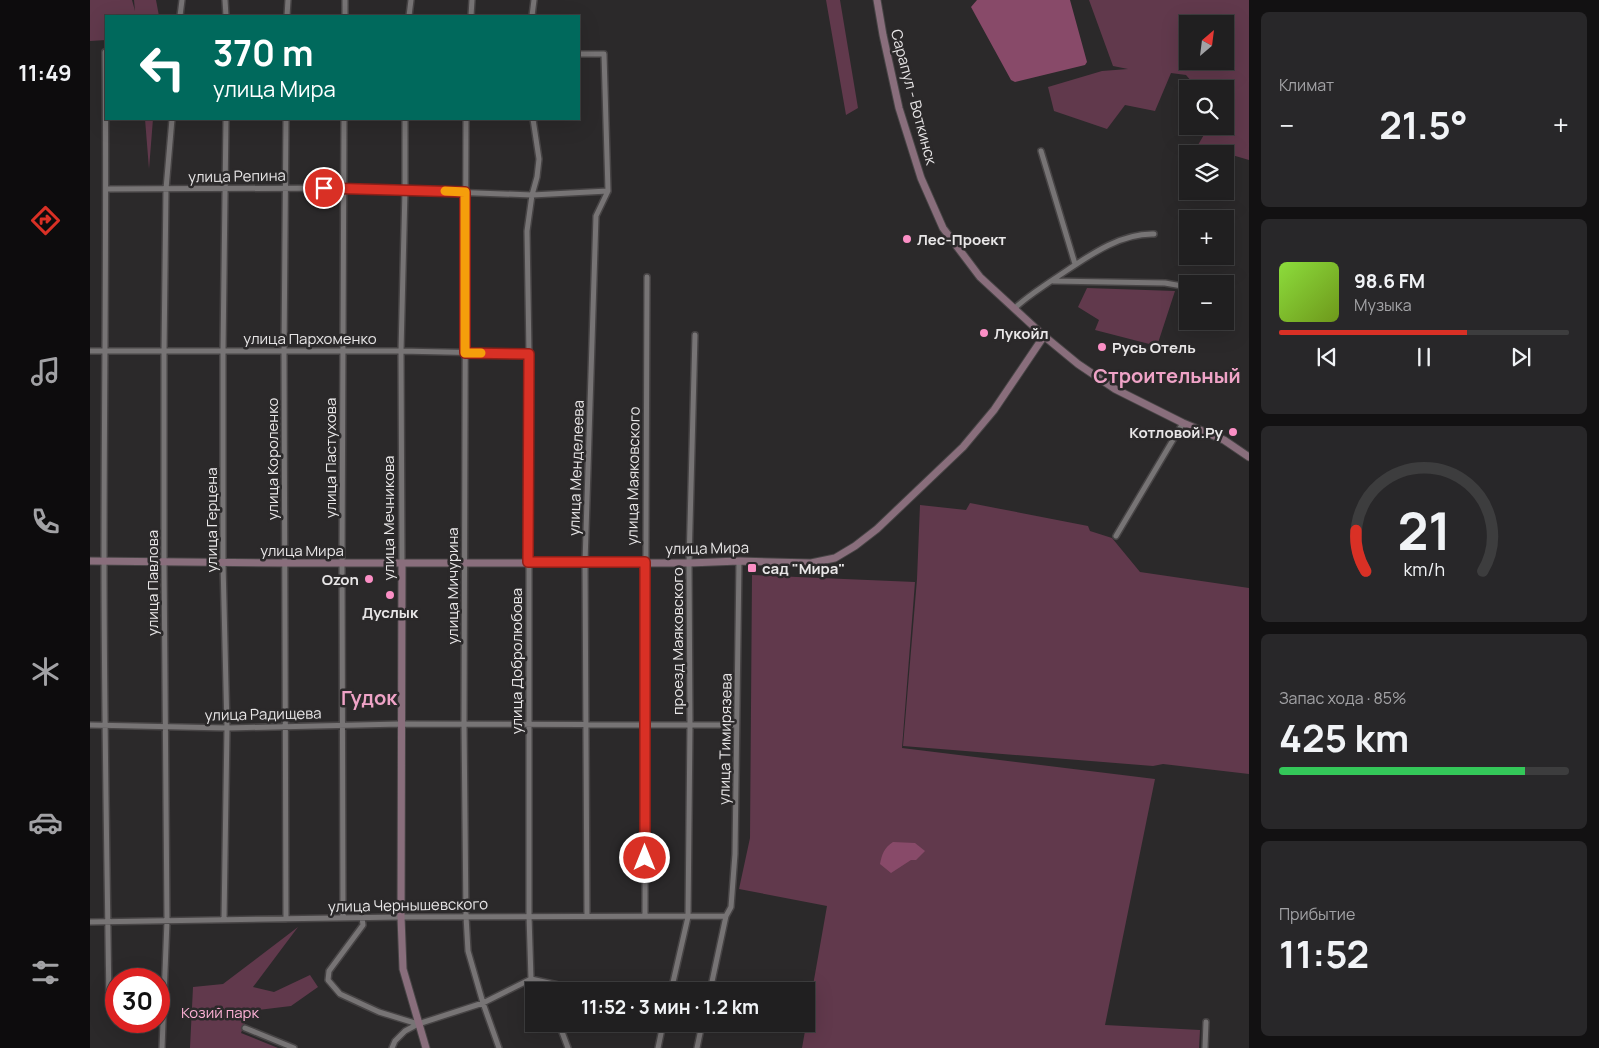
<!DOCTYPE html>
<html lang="ru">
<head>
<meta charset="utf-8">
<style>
	:root { --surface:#201f20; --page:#282729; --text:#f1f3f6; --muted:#a2a2a5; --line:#3d3d3e; --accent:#d93025 }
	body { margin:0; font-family:Manrope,sans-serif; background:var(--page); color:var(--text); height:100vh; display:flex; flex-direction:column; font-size:19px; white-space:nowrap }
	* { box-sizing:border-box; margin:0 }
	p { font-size:16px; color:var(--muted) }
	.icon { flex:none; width:28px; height:28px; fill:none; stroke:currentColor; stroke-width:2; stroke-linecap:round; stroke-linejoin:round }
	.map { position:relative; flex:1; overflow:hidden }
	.sheet { display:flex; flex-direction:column; gap:12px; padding:12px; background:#121112; width:350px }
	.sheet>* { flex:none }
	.banner { position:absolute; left:15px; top:15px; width:475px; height:105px; border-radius:0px; box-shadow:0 5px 20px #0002,0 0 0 1px var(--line); background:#00695c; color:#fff; overflow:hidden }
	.needle { width:32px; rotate:28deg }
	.tools { position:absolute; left:1089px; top:15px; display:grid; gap:10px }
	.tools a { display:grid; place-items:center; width:55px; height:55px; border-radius:0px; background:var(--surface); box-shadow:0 5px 20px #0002,0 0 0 1px var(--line); font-size:25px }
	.speed { position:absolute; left:15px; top:968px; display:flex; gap:10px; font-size:25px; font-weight:700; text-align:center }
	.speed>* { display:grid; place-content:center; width:65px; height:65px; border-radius:50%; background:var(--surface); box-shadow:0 5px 20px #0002,0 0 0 1px var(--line); line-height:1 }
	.speed .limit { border:8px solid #d22; background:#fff; color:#111 }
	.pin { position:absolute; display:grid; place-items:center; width:42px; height:42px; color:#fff; margin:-21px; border:2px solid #fff; border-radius:50%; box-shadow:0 1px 5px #0007 }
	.me { position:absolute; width:55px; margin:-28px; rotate:0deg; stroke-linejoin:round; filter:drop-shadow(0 0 4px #0008) }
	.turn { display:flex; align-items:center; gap:18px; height:105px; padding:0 25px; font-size:22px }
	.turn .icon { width:65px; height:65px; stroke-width:2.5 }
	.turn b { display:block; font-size:35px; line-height:42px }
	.big { font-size:38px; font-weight:700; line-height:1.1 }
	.sheet .widget { flex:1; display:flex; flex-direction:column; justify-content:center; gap:8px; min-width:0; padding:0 18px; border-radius:8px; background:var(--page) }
	.sheet .dial { align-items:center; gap:0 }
	.dial svg { height:130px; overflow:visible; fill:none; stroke:var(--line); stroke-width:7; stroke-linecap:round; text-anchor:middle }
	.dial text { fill:var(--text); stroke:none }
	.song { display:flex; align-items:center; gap:15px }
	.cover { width:60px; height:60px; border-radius:8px; background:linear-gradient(135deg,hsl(90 70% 55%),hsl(80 70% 35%)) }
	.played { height:5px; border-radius:2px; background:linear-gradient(90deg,var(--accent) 65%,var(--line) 65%) }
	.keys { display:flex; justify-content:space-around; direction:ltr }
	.heat { display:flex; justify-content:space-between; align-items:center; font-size:28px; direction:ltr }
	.charge { height:8px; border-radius:4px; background:linear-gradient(90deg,#34c759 85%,var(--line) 0) }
	.trip { position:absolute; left:435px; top:982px; width:290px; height:50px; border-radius:0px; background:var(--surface); box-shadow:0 5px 20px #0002,0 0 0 1px var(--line); font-weight:700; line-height:50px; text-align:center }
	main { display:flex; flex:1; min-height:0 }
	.tab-bar { display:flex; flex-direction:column; width:90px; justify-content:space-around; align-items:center; background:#0d0c0d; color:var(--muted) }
	.tab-bar .icon { width:35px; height:35px }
	.tab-bar .current { color:var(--accent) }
	.tab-bar b { font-size:22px; color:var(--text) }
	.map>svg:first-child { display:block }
</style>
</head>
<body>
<main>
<nav class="tab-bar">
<b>11:49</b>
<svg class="icon current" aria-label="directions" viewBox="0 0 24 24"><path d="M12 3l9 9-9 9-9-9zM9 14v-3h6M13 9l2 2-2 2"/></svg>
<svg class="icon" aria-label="music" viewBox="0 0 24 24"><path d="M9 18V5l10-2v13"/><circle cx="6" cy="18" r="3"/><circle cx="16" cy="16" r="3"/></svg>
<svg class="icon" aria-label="phone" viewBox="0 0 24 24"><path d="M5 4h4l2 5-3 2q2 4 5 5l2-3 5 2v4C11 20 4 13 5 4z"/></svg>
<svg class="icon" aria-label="climate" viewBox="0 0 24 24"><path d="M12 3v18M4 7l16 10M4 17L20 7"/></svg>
<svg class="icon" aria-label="car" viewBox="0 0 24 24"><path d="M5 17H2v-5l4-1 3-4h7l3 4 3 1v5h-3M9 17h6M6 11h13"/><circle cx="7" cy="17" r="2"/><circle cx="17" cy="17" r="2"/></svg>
<svg class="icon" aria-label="filters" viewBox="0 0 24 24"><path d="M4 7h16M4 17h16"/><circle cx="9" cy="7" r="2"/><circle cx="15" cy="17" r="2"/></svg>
</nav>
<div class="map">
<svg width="1159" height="1048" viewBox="0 0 1159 1048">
	<rect width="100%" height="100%" fill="#2b292a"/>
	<path fill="#61394c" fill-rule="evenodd" d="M0,0h42l3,11 -1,-11h22l3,16h-53v24l-16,1z
		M736,0h14l18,108 -12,7z
		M999,0h160v160l-51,-15 11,-19h16v-37h-27l-12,-14 -15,-2 -16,38 -30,-6 -18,24 -53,-18 -6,-24 54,-16 26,-2 -15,-3zM1098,24h37v37h-37z
		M55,119h8l-4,50z
		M997,288l88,3 -18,55 -62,-16 4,-10 -21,-13z
		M880,503l118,23 2,5 22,7 28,34 109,16v186l-86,-10 -10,2 -250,-20 14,-167 3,-74 46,5z
		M662,575l163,7 -13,166 253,31 -50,246 95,5 -1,18h-397l25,-142 -88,-17 11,-51z
		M208,927l-45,60 21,5 36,-17 8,12 -27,19 -41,5 -9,22 37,15h-88l3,-61 30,-3z"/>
	<path fill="#884a69" d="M887,0h93l17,62 -2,3 -70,17 -4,-2 -40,-73z
		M803,842l22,1 10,8 -9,9h-5l-20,13 -11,-9c2,-10 4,-16 13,-22z"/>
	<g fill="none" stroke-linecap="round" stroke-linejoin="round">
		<g stroke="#474445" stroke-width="8">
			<path id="minor" d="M135,0l1,16
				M90,16l2,-16
				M197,16l1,-16
				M255,16v-16
				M319,16l2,-16
				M381,16l1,-16
				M442,16l2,-16
				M15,52c2,169 -1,338 -1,508 0,148 3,296 5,445
				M489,54h25l4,137 -12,25 -11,347 2,352
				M376,119l-2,605 2,192 2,35 15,52 16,45
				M443,119l6,40 -2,18 -5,18 -5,36 2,123v562l2,63 11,12
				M951,151l34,113
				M17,189l236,-1 189,7 76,-4
				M963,281l112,2 23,4
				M1135,294l6,1
				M924,309c11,-11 24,-19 37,-28 31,-20 65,-48 103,-47
				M0,351h311l128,3
				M1026,536l67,-113
				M312,564l-1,-213 4,-161v-71
				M0,725l137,3 173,-4 336,1
				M555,916c1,-213 0,-426 2,-639
				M272,917l1,8 -34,46 -1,9 12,14 39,18 39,12
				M253,918l-1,-355 2,-444
				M196,919l-2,-567 2,-233
				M134,920l3,-192 -4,-165v-212l3,-232
				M0,922l311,-5 325,-1
				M581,991l17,-74 2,-192 -1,-162 6,-228
				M620,991l16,-75 5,-9 4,-53 4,-293
				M469,1024l9,24
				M155,1028l49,20
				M72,1048l5,-127 -3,-359v-210l2,-163 6,-70
				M302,1048l3,-7 10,-10 13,-7 65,-21 48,-24 54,12
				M568,1048l5,-24
				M607,1048l5,-24
				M1115,1048l1,-26"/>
		</g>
		<g stroke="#474445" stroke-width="9">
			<path id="secondary" d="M787,0l6,35 16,73 22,70 22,50 37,49 64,59 34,28 37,25 68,34 41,17 25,17
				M0,561l194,2h405l50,-2 72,2 24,-5 20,-12 22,-17 86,-82 31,-37 50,-74
				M312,564l-1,353 2,52 23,79"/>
		</g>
		<use href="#minor" stroke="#777475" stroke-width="5"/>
		<use href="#secondary" stroke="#896e7c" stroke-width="7"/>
	</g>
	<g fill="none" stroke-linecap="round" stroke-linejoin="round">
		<g stroke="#8d1f18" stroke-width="12">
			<path id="route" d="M234,188l141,4v161l64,1 -1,208h117v296"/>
		</g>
		<use href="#route" stroke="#d93025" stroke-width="9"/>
		<path stroke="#f59e0b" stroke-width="9" d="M355,191l20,1v161h16"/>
	</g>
	<g fill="#fb8fc5" stroke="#2b292a" stroke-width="2">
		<circle cx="817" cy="239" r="5"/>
		<circle cx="894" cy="333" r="5"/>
		<circle cx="1012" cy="347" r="5"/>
		<circle cx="1143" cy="432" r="5"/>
		<rect x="657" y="563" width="10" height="10" rx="2.5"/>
		<circle cx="279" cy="579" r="5"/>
		<circle cx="300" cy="595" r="5"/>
	</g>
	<g text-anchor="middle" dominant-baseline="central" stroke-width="5" stroke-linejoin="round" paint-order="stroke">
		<g font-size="15" fill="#e8e6e7" stroke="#2b292a">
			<text transform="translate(824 97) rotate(75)">Сарапул - Воткинск</text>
			<text transform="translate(147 176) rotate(-1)">улица Репина</text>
			<text x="220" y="338">улица Пархоменко</text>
			<text transform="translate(240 458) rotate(-90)">улица Пастухова</text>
			<text transform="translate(182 459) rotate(-90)">улица Короленко</text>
			<text transform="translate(486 468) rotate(-88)">улица Менделеева</text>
			<text transform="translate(543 476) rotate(-89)">улица Маяковского</text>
			<text transform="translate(298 518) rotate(-90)">улица Мечникова</text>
			<text transform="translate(121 520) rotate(-90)">улица Герцена</text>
			<text transform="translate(617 548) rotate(-1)">улица Мира</text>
			<text x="212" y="550">улица Мира</text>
			<text transform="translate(62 583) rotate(-90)">улица Павлова</text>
			<text transform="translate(362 586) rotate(-90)">улица Мичурина</text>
			<text transform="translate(587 641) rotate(-90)">проезд Маяковского</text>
			<text transform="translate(426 661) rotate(-90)">улица Добролюбова</text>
			<text transform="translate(173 714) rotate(-1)">улица Радищева</text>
			<text transform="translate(635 739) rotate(-89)">улица Тимирязева</text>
			<text transform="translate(318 905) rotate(-1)">улица Чернышевского</text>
		</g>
		<g font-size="15" font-weight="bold" fill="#e8e6e7" stroke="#2b292a" text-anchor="start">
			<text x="827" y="239">Лес-Проект</text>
			<text x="904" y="333">Лукойл</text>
			<text x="1022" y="347">Русь Отель</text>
			<text x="1133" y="432" text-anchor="end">Котловой.Ру</text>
			<text x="672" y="568">сад "Мира"</text>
			<text x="269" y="579" text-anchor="end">Ozon</text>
			<text x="300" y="612" text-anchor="middle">Дуслык</text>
		</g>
		<g font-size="15" fill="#fdb2d6" stroke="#2b292a">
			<text x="130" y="1012">Козий парк</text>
		</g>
		<g font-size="20" font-weight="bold" fill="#efa3c7" stroke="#2b292a">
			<text x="1077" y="375">Строительный</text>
			<text x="279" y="697">Гудок</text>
		</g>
	</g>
</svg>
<div class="tools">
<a><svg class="needle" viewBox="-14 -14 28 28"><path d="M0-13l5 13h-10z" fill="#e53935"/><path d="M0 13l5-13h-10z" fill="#a2a2a5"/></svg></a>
<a><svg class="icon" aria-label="search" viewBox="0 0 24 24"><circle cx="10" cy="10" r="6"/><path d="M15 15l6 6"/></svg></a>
<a><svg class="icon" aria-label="layers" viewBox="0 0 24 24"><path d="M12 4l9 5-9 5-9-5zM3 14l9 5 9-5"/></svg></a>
<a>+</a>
<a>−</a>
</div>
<div class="speed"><div class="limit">30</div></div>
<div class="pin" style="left:234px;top:188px;background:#d93025"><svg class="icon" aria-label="arrive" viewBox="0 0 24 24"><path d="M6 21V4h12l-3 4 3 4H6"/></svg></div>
<svg class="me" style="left:555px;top:858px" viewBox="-20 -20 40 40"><circle r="17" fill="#d93025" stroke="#fff" stroke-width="3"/><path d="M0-11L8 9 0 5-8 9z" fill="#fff"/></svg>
<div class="trip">11:52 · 3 мин · 1.2 km</div>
<div class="banner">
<div class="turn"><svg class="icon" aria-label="left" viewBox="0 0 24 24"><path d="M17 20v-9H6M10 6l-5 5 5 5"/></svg><div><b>370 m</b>улица Мира</div></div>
</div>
</div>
<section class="sheet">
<div class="widget"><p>Климат</p>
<div class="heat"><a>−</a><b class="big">21.5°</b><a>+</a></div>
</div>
<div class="widget">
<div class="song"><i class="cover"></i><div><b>98.6 FM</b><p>Музыка</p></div></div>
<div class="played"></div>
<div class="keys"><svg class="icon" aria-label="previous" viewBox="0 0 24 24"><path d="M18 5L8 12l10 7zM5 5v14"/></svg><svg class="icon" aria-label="pause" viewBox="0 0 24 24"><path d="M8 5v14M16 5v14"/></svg><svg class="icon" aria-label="next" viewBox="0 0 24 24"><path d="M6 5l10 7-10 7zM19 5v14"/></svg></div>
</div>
<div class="widget dial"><svg viewBox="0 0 100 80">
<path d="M14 69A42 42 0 1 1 86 69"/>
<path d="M14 69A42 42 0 0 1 8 44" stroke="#d93025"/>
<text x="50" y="56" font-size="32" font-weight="700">21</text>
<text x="50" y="72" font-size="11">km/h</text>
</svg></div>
<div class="widget"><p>Запас хода · 85%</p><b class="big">425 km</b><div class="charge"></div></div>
<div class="widget"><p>Прибытие</p><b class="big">11:52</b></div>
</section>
</main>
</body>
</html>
